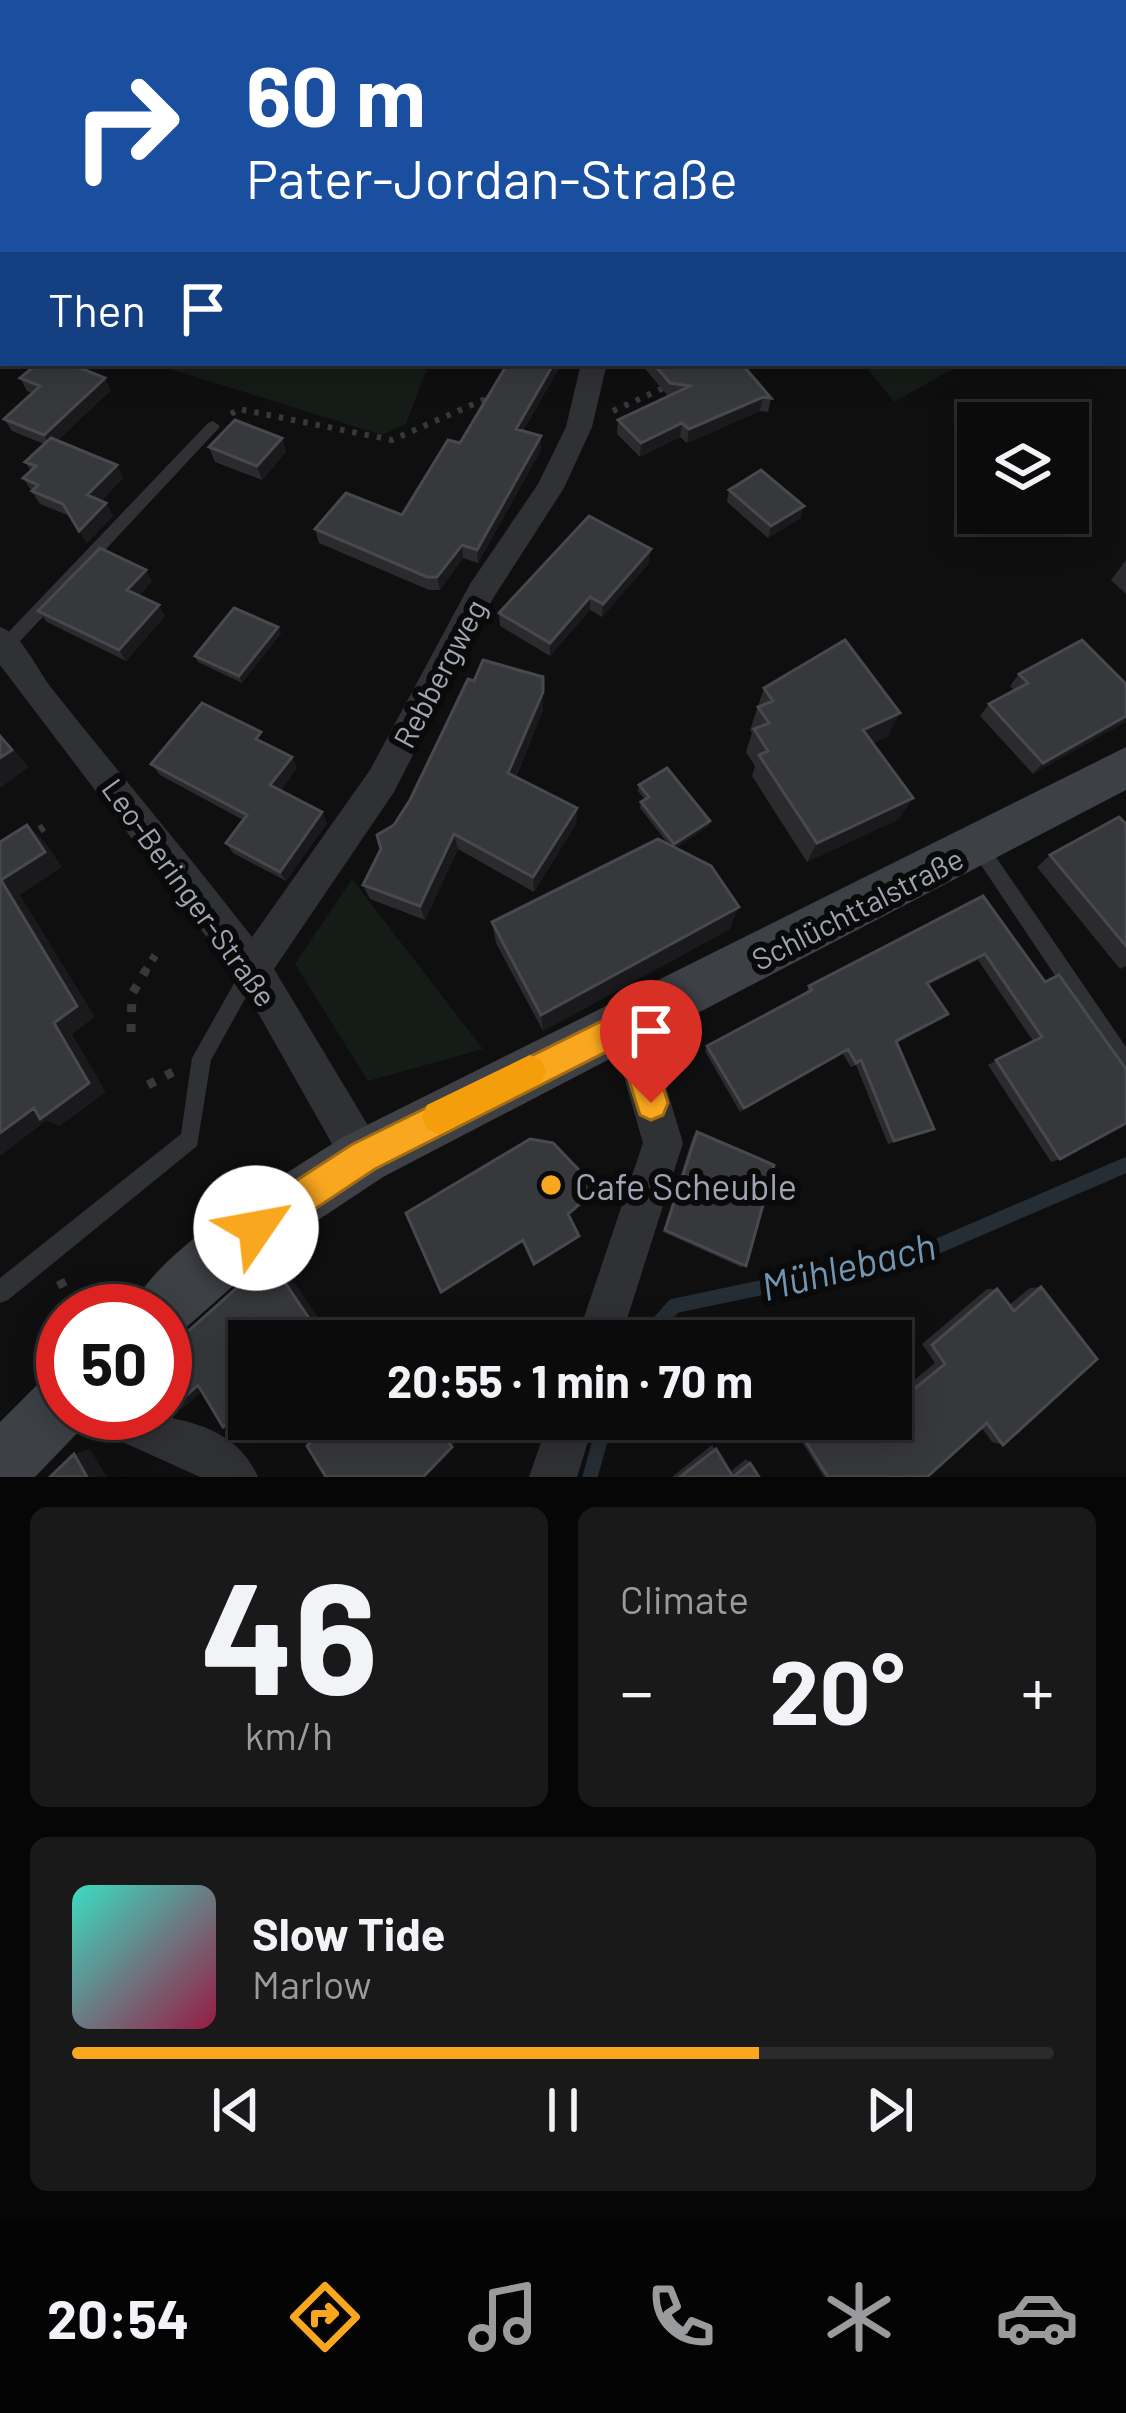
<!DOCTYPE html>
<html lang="en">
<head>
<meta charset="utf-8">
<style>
	:root { --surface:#0b0b0c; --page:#19191a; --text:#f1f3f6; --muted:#9a9b9d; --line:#2b2b2d; --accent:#f9a71e }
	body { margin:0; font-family:Barlow,sans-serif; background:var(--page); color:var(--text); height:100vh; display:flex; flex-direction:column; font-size:45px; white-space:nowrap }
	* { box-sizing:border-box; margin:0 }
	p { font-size:39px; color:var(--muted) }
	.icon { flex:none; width:66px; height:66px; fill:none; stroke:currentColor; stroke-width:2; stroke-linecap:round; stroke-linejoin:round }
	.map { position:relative; height:1477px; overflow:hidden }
	.drawer { display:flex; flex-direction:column; gap:30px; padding:30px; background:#060607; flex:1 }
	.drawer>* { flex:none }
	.guide { position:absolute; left:0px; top:0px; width:1128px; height:366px; box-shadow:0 6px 30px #0003,0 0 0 3px var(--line); background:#1a4fa0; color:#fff; overflow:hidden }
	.controls { position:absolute; left:957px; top:402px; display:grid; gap:24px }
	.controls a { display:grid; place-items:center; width:132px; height:132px; border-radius:0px; background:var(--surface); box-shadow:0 6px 30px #0003,0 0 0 3px var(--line); font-size:60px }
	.speed { position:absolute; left:36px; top:1284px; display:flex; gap:24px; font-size:60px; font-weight:700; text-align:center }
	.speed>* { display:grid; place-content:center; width:156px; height:156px; border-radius:50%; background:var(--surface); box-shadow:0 6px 30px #0003,0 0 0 3px var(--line); line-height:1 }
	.speed .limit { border:18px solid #d22; background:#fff; color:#111 }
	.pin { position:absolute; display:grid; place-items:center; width:102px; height:102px; color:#fff; margin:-123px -51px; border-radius:50% 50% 50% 0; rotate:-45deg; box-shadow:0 0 12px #0007 }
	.pin .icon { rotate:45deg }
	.me { position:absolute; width:132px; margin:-66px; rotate:57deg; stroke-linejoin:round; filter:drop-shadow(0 0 9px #0008) }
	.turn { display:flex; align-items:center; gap:42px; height:252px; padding:0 48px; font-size:54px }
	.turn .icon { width:156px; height:156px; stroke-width:2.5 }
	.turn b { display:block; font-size:84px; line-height:102px }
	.then { display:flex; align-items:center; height:114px; padding:0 48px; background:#0003; gap:24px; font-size:45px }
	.big { font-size:90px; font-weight:700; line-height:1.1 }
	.drawer .widget { flex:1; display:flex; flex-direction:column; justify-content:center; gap:18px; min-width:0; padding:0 42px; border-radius:18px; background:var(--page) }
	.drawer .dial { align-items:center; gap:0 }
	.dial b { font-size:156px; line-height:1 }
	.song { display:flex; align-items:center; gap:36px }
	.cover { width:144px; height:144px; border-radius:18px; background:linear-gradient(135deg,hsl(170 70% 55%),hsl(340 70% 35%)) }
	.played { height:12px; border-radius:6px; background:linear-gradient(90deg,var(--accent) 70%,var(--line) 70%) }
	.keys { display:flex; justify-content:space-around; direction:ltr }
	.heat { display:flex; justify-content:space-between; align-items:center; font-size:66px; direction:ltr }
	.drawer .tiles { flex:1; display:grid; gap:30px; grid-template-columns:1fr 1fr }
	.widget:last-child { grid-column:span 2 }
	.trip { position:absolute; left:228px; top:1320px; width:684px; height:120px; border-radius:0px; background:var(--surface); box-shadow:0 6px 30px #0003,0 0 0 3px var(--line); font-weight:700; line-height:120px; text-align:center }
	.dock { display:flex; height:192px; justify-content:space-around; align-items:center; background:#040405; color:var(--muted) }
	.dock .icon { width:84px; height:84px }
	.dock .selected { color:var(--accent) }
	.dock b { font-size:54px; color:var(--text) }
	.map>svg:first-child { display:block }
</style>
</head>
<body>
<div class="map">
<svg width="1126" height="1477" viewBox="0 0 1126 1477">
	<rect width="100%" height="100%" fill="#0f0f10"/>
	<path fill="#151b16" d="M151,363h278l-23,61 -24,11z
		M863,363h101l-70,39z
		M352,879l131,170 -115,32 -73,-117z"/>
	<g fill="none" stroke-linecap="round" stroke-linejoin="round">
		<path stroke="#252e34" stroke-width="15" d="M643,1341l31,-35 243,-51 209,-90
			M590,1477l16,-58"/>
		<path stroke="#36383c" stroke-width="4.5" stroke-dasharray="4.5 6" stroke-linecap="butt" d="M777,3h42
			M1062,3l20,-3"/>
		<path stroke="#36383c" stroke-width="6" stroke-dasharray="4.5 8" stroke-linecap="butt" d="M613,411l57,-26
			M231,414l8,-5 153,31 91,-40 8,2"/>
		<path stroke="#36383c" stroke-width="8" stroke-dasharray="6 9" stroke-linecap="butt" d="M27,838l17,-11
			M144,973l12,-19"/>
		<path stroke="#36383c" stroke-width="9" stroke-dasharray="8 12" stroke-linecap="butt" d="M131,1032l1,-38 14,-24
			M148,1085l25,-13
			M60,1280l15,31"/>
		<path fill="#303135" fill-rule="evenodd" d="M213,421l7,5 -2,3 -209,224h-9v-12l208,-218z
			M979,839l6,2 141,206v27l-7,-3 -146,-218 -3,-6 3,-6z
			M253,959l7,3 2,6 -51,92 -14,86 -189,154 -8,3v-25l181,-144 11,-76 54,-96z"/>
		<path fill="#303135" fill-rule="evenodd" d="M1125,146h1v14h-1z
			M0,236h3v14h-3z
			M3,345v18h7l-10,4z
			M581,363h26l-15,64 -28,61 -72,112 -98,192 -120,177 104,173 6,15 -6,15 -15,6 -15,-6 -108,-191 -240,-316v-38c24,8 37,44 53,63 66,83 134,163 199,247l118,-167 100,-186 68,-100 28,-57z
			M628,1005l14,5 5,14 36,119 -63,198h-44l67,-198 -34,-119 5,-14z
			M100,1413c56,0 133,4 158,64h-58l-95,-43z
			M549,1419h46l-18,58h-48z"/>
		<path fill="#3d4045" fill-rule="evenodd" d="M1126,747v43l-743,387 -107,71 -95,84 -16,7v-28h-35c25,-61 156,-137 213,-174z
			M63,1372v41h27l-5,12 -50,52h-35v-55l41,-41z"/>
	</g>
	<path fill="#2b2b2e" d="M562,363l-39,68 18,19 -63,113 -15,-5 -23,32h-11l-110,-47 -4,-14 87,-14 58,-72z
		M640,363h101l30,35 -3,14 -8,-1 -73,32 -7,-6 -40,20 -23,-23 1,-14 50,-24z
		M20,378l91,12 -53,50 59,25 6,13 -22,23 5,2 7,13 -26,27 -17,-27 -30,-12 -17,-26 8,-7 -6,-9 19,-18 -32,-13 -8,-12 29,-26 -6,-2z
		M282,438l4,14 -24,28 -47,-18 -6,-15z
		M729,490l72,28 -33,20 -41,-36z
		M1126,560v34l-15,-14z
		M649,563l-47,54 -12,-7 -40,46 -50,-30 -1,-13z
		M152,581l-13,15 26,20 -39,45 -79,-39 -9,-11z
		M278,627l3,6 -39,50 -44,-21 -3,-6z
		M1019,674l107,10 -93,90 -53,-58 9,-12 25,-14 -4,-4z
		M543,677v33l-27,67 61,31 -1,16 -42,68 -76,-43 -33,71 -55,-21 -7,-14 31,-60 16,-25z
		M764,688l124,48 -16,7 27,76 -92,43 -55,-86 3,-10 -9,-14 6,-19 -2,-3z
		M267,744l25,13 5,11 -16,22 46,33 -41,58 -53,-28 -7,-10 17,-23 -83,-45 -9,-11z
		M639,785l70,41 -34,22 55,81 -187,102 -47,-88 -4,-21 177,-77 -29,-37 1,-6 4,-2 -7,-9z
		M1126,824v142l-6,3 -83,-102 13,-12z
		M983,896l62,86 15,177 -9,3 -63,-97 45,-24 -55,-81 -50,25 13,34 -44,24 30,89 -39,12 -32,-79 -5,2 -8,-13 -103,58 -35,-61 2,-5 99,-53 3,-7z
		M697,1132l49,134 -5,1 -78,-35 30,-96z
		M1041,1287l-38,158 -11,-3 -10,-14 -55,49h-103l-34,-54 5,-4h96v-20l44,-36 -13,-19 65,-55h10l12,16 21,-17z
		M712,1445l18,27 16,-13 4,4 9,14h-87z"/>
	<path fill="#1a1a1c" d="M3,121v24l-3,4v-24z
		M554,363h8l-46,80v-14z
		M105,378l6,12 -60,57 -7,-12z
		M763,397l-3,14 -73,32 2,-14z
		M682,423l-2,14 -40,20 1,-14z
		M541,436v14l-63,113 -1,-13z
		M282,438l4,14 -24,28 -5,-14z
		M117,465l6,13 -29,30 -7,-13z
		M106,503l7,13 -26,27 -8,-12z
		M804,506l-3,12 -33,20 3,-12z
		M462,545l1,13 -23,32 -3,-13z
		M651,549l-2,14 -47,54 1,-13z
		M146,570l6,11 -18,21 -7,-12z
		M590,597v13l-40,46v-13z
		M159,605l6,11 -39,45 -7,-11z
		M278,627l3,6 -39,50 -3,-7z
		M543,692v18l-33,80 -2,-17z
		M900,713l-12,23 -37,17 12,-23z
		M1126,716v6l-93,52 10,-11z
		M0,734l29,33 -29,21z
		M292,757l5,11 -20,28 -7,-11z
		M913,798l-14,21 -92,43 10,-19z
		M577,808l-1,16 -42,68 -1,-15z
		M322,812l5,11 -41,58 -6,-9z
		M710,821l-1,5 -36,23 1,-5z
		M27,825l17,16 18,26 -42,28 75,122 -23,17 34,58 -46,34 -14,-5 -46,35v-23l34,-25 20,-85 -53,-143z
		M454,834l4,15 -33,71 -5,-14z
		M739,907l-9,22 -187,102 -2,-16z
		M985,954l-7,6 -58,29 7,-6z
		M848,1049l-5,5 -103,58 4,-4z
		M523,1240l1,2 -80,50h-3z
		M269,1259l11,2 50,74 -6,6h-8z
		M431,1323h4l13,18h-4z
		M213,1382l-30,26 -16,5 31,-28z
		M249,1403v8l-12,12 -14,4z
		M433,1419h6l16,24 -3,4z
		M90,1449l17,28h-20l-13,-23z"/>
	<path fill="#37383c" stroke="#48494f" stroke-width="3" d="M520,0h134l2,3h-135z
		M0,19h3v102l-3,4z
		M38,363h30l37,15 -61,57 -40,-16 36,-33 -20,-8z
		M508,363h46l-38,66 25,7 -64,114 -15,-5 -25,32h-10l-112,-48 31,-36 56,22 46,-75 12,3z
		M653,363h88l30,35 -8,-1 -74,32 -7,-6 -41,20 -23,-23 72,-34 -20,-3z
		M235,420l47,18 -25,28 -48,-19z
		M51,438l66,27 -30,30 19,8 -27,28 -16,-27 -31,-13 6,-6 -15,-7 13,-12 -11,-4z
		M761,470l43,36 -33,20 -42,-36z
		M589,516l62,33 -48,55 -13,-7 -40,46 -51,-30z
		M100,548l46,22 -19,20 32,15 -40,45 -81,-39z
		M234,608l44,19 -39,49 -44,-20z
		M845,640l55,73 -37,17 50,68 -96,45 -58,-88 9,-4 -14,-22 15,-6 -11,-16 15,-6 -9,-13z
		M1082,640l44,44v32l-83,47 -54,-59 39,-21 -9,-9z
		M483,660l60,17v15l-35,81 69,35 -44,69 -79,-43 -34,72 -57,-21 18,-36 -4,-14 17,-10 16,-25 58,-121 6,2z
		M202,703l59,29 -5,7 36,18 -22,28 52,27 -42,60 -54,-29 21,-28 -96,-51z
		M0,736l12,14 -12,8z
		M667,768l43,53 -36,23 -33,-42 8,-5 -10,-12z
		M1119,817l7,7v122l-76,-91z
		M27,825l18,27 -44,28 76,126 -23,17 35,60 -49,36 -6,-11 -34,25v-291z
		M658,839l53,27 28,41 -198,108 -49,-93z
		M983,896l62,86 14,-7 67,94v54l-66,36 -64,-99 46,-23 -57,-83 -58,29 21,31 -52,27 38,88 -40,12 -33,-81 -5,3 -8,-14 -104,59 -37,-62 105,-56 -3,-4z
		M697,1132l77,33 -28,101 -81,-36z
		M530,1139l23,4 44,46 -29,25 11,22 -45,28 -11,-24 -82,52 -35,-79z
		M269,1259l52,77 -5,5h-67v62l-26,24 -25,-42 -31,28 -2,-5v-56z
		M1041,1287l56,72 -94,86 -16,-22 -60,54h-99l-32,-51 8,-7h87v-11l54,-44 -13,-19 65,-56 17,22z
		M431,1323l13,18h-30z
		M334,1419h99l19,28 -29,30h-97l-19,-31z
		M716,1449l17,28h-53z
		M74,1454l13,23h-37z
		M750,1463l9,14h-26z"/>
	<path fill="#f9a71e" stroke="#a26d14" stroke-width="3" d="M628,1008l11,4 5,12 24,79 -5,12 -12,5 -11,-5 -22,-69 -243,123 -107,71 -12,5 -13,-5 -5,-12 5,-13 108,-70z"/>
	<path fill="#f59e0b" d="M530,1055l11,5 5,11 -5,12 -102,51 -12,-5 -5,-12 5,-12z"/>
	<circle fill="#f9a71e" stroke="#0a0a0b" stroke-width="4.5" cx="551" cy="1185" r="12"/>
	<g text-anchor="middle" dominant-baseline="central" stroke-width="12" stroke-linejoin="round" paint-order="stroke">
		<g font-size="30" fill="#9fa5b2" stroke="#0a0a0b">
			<text transform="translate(439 673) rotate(-62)">Rebbergweg</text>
			<text transform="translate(190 892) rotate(54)">Leo-Beringer-Straße</text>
			<text transform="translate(857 908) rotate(-27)">Schlüchttalstraße</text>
		</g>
		<g font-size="36" fill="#9fa5b2" stroke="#0a0a0b" text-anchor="start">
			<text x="575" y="1185">Cafe Scheuble</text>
		</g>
		<g font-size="39" font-style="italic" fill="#7396b0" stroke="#0a0a0b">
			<text transform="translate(848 1265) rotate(-14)">Mühlebach</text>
		</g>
	</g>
</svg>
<div class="controls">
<a><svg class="icon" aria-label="layers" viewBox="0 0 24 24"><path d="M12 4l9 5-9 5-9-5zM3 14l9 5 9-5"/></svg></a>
</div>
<div class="speed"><div class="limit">50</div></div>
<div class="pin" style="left:651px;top:1103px;background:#d93025"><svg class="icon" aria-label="arrive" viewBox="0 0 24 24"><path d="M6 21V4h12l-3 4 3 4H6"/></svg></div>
<svg class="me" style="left:256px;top:1228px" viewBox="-20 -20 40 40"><circle r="19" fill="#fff"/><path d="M0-13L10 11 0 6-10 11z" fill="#f9a71e"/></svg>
<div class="trip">20:55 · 1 min · 70 m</div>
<div class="guide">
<div class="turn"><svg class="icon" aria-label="right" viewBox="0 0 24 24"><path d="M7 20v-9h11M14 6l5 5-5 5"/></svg><div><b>60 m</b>Pater-Jordan-Straße</div></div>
<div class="then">Then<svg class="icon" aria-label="arrive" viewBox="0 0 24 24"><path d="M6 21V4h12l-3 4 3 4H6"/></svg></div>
</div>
</div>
<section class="drawer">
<div class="tiles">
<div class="widget dial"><b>46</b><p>km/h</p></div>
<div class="widget"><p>Climate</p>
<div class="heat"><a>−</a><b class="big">20°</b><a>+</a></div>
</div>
<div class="widget">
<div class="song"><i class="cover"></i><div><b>Slow Tide</b><p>Marlow</p></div></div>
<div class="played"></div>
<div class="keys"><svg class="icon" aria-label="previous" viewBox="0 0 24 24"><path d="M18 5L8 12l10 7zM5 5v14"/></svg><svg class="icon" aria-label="pause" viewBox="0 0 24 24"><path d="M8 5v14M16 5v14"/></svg><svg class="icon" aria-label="next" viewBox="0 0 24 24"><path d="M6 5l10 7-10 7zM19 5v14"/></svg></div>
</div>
</div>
</section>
<nav class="dock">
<b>20:54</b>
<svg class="icon selected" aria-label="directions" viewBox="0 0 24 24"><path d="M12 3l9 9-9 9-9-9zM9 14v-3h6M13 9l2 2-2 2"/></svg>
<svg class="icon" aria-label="music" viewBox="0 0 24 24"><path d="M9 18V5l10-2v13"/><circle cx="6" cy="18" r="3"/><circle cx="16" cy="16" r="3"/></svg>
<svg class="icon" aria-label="phone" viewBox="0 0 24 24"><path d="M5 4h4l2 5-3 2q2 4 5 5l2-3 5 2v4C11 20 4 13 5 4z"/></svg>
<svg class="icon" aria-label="climate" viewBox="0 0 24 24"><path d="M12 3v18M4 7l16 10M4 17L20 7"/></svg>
<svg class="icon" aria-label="car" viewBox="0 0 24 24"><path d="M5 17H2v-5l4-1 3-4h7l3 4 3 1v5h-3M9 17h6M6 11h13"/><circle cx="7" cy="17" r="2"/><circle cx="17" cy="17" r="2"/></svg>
</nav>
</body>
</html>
